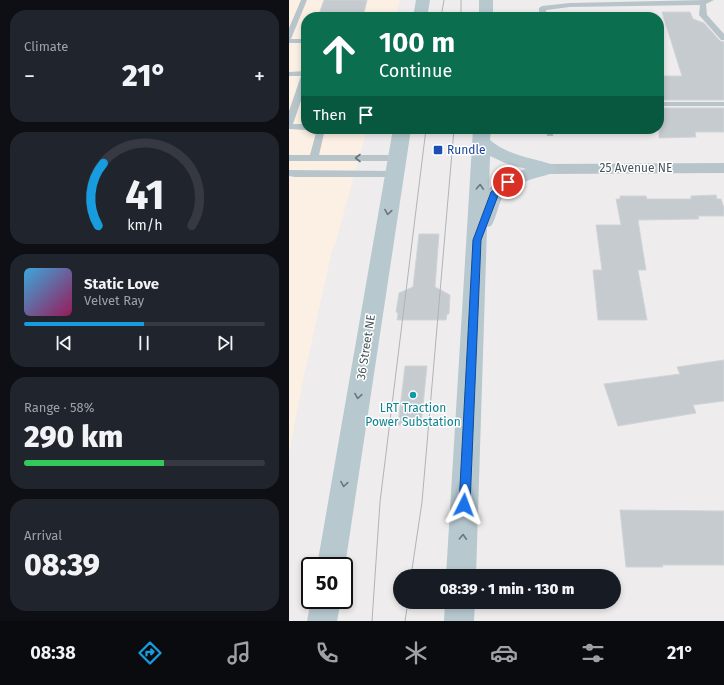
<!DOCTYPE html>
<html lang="en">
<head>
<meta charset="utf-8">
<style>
	:root { --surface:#171b24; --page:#20242c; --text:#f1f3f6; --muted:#9ea1a6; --line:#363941; --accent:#169cdf }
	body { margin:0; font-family:"Fira Sans",sans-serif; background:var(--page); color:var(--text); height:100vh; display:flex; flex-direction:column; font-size:15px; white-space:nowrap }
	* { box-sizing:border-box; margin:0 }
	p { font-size:13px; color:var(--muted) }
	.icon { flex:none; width:22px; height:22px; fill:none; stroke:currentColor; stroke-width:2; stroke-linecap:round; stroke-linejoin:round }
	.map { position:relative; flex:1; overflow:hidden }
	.sheet { display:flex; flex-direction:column; gap:10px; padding:10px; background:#0d0f14; width:289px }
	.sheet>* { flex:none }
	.hud { position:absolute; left:12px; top:12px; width:363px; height:122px; border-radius:16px; box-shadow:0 2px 6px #0003; background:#0b6e4f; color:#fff; overflow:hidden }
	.speed { position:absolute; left:12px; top:557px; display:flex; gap:8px; font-size:20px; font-weight:700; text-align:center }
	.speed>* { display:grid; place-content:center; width:52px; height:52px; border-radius:50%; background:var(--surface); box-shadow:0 2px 6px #0003; line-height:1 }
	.speed .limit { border:2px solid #111; border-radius:6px; background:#fff; color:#111 }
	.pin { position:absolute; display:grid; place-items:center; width:34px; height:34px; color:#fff; margin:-17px; border:2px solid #fff; border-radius:50%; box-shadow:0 1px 4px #0007 }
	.me { position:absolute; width:44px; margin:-22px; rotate:3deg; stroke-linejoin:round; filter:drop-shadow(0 0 3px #0008) }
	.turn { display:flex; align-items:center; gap:14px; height:84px; padding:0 12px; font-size:18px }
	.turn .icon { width:52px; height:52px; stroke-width:2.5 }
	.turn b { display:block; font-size:28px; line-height:34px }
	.then { display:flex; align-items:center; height:38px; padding:0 12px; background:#0003; gap:8px; font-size:15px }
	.big { font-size:30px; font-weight:800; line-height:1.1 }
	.sheet .widget { flex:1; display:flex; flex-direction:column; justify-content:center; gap:6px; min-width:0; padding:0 14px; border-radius:16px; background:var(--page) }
	.sheet .dial { align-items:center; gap:0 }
	.dial svg { height:104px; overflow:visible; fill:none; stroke:var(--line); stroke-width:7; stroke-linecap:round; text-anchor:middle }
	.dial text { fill:var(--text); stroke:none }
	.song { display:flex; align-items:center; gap:12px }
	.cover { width:48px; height:48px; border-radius:6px; background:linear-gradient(135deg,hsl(200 70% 55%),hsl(330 70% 35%)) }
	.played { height:4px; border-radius:2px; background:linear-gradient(90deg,var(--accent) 50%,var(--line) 50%) }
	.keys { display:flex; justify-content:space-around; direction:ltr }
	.heat { display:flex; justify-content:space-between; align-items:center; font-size:22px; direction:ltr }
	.charge { height:6px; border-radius:3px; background:linear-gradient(90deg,#34c759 58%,var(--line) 0) }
	.trip { position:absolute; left:104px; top:569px; width:228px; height:40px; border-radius:20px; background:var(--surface); box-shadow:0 2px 6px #0003; font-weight:800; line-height:40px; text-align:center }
	.tabs { display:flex; height:64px; justify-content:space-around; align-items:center; background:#090b0e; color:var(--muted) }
	.tabs .icon { width:28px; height:28px }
	.tabs .current { color:var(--accent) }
	.tabs b { font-size:18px; color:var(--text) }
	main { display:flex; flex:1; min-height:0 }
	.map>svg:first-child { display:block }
</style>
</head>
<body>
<main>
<section class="sheet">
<div class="widget"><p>Climate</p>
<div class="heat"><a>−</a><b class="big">21°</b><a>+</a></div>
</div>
<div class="widget dial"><svg viewBox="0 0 100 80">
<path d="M14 69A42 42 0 1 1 86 69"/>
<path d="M14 69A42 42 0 0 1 18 21" stroke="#169cdf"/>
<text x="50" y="56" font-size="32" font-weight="700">41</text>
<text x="50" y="72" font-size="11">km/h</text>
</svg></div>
<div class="widget">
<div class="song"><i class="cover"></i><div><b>Static Love</b><p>Velvet Ray</p></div></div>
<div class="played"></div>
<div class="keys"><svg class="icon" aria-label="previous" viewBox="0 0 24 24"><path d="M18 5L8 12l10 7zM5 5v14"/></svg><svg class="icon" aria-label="pause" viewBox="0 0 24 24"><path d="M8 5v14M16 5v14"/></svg><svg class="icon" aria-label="next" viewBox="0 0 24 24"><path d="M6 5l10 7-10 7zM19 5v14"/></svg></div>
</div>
<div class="widget"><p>Range · 58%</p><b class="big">290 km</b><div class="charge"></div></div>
<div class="widget"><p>Arrival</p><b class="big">08:39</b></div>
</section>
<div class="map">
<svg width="435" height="621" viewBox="0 0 435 621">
	<rect width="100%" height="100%" fill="#efeced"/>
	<path fill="#fcefe4" d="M0,0h111l-4,17h-90v112h61l-32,116 -3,5 -30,135 -13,68z"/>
	<path fill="#c6cbd0" stroke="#d0d4d8" d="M35,0h43l-4,17h-45z
		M373,12h28l3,7 11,4 16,18 4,1v58h-65v-24h23z
		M370,108h65v24h-29l1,5 -37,1z
		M427,195l1,4h4l3,9v8h-26l1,3 -61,1 8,50h-8l9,50h-49l-5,-50h9l-6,-45h25l-5,-26h4v-3h26l1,3h44v-3z
		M130,234h20l-4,53 15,8 -1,19h-2l-1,6h-49l1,-7 -2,-1 3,-19 14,-6z
		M435,360v41l-31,4 3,8 -78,13 -14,-42 76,-10 -3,-7z
		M116,366h22l-6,59h-23z
		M331,510l104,1v54h-62l1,2h-37z"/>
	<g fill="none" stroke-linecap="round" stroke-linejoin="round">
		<path fill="#b7c5ca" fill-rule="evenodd" d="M12,0h6l-16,39h15v4h-17v-15z
			M416,0h9l-8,4 1,11 17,19v6h-3l-22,-25 1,-10 -130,2 -24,3 1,7h-8v-9l3,-2 28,-3z
			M17,71v15l-13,38h13v5h2l-2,1 -17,-1v-18l12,-35h-12v-4z
			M370,102h65v4h-65z
			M28,129h8l-6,26h78l4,3 -4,3h-108v-6h21z
			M257,129h8l-1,7h-6z
			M0,170l105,1 5,3 -5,3h-99l-6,-1z"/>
		<path fill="#b7c5ca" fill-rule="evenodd" d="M435,163v10l-176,1 -6,-1 -3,-4 3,-4 6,-1z"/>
		<path fill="#b7c8cf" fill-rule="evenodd" d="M127,0h14l-3,17h-14z
			M190,0h14v17h-14z
			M104,129h18l-66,437 -1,3v-3h-27z
			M184,129h18l-1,11c19,16 42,18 64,25l3,4 -3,4c-14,4 -40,9 -50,22 -6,7 -7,23 -13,31l-4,1 -11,349h-30zM201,156l15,7 21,6 -17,5 -20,14z
			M22,600h30l-4,21h-30z
			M156,602h30l-1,19h-30z"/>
		<path stroke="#aeb4b7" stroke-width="1" d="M172,0v17
			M152,17l3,-17
			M122,576l11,-74 32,-373
			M83,621l8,-119 46,-373
			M116,621l3,-19"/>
	</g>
	<defs><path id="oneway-chevron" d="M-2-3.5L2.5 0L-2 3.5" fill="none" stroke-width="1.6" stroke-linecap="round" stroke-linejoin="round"/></defs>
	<use stroke="#67777c" href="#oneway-chevron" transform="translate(69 158) rotate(-180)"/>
	<g stroke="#67787d">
		<use href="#oneway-chevron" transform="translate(191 187) rotate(-87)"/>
		<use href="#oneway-chevron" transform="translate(99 212) rotate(99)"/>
		<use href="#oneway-chevron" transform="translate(69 396) rotate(99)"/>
		<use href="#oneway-chevron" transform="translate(55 484) rotate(99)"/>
		<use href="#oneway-chevron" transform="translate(174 537) rotate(-87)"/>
	</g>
	<path fill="#1a73e8" stroke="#114b97" d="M219,180l3,2 -12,11 -18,47 -11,265 -2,4 -4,1 -4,-1 -1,-4 14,-265 18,-48z"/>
	<rect fill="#1a4fb4" stroke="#fff" stroke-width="1.5" x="144" y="145" width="10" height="10" rx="2"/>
	<circle fill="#0f9aa8" stroke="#fff" stroke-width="1.5" cx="124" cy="395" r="4"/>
	<g text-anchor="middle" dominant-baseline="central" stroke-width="3" stroke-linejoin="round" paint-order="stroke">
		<g font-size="12" fill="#164399" stroke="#fff" text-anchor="start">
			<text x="158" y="150">Rundle</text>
		</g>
		<g font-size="12" fill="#45555a" stroke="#fff">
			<text x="347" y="168">25 Avenue NE</text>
			<text transform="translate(77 347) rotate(-81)">36 Street NE</text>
		</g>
		<g font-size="12" fill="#0d838f" stroke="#fff">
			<text x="124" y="408">LRT Traction<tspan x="124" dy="14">Power Substation</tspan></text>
		</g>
	</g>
</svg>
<div class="speed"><div class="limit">50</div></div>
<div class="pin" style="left:219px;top:182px;background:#d93025"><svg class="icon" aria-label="arrive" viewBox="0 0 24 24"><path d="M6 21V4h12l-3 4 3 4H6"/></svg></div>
<svg class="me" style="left:175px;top:505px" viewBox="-20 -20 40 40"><path d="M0-17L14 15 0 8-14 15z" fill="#1a73e8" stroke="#fff" stroke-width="4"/></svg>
<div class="trip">08:39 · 1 min · 130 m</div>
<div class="hud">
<div class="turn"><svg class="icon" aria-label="ahead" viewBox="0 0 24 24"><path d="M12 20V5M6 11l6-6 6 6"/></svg><div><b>100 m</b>Continue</div></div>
<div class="then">Then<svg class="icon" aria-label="arrive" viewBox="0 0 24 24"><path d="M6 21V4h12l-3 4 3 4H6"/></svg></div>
</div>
</div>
</main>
<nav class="tabs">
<b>08:38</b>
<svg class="icon current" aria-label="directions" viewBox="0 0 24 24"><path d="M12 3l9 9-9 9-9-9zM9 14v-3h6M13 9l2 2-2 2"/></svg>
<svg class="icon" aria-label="music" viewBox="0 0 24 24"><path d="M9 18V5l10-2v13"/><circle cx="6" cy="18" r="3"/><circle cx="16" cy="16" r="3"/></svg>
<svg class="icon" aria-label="phone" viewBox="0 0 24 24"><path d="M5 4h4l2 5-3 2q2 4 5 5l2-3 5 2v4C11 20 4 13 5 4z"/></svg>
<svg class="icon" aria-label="climate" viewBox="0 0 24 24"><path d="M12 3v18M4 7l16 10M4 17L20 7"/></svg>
<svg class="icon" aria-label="car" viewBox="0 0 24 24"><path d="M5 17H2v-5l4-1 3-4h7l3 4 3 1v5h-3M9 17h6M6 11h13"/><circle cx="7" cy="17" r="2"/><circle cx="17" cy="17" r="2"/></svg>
<svg class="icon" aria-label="filters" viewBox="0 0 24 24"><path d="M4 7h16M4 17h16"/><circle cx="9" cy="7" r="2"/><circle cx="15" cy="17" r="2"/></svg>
<b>21°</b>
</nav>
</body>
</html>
